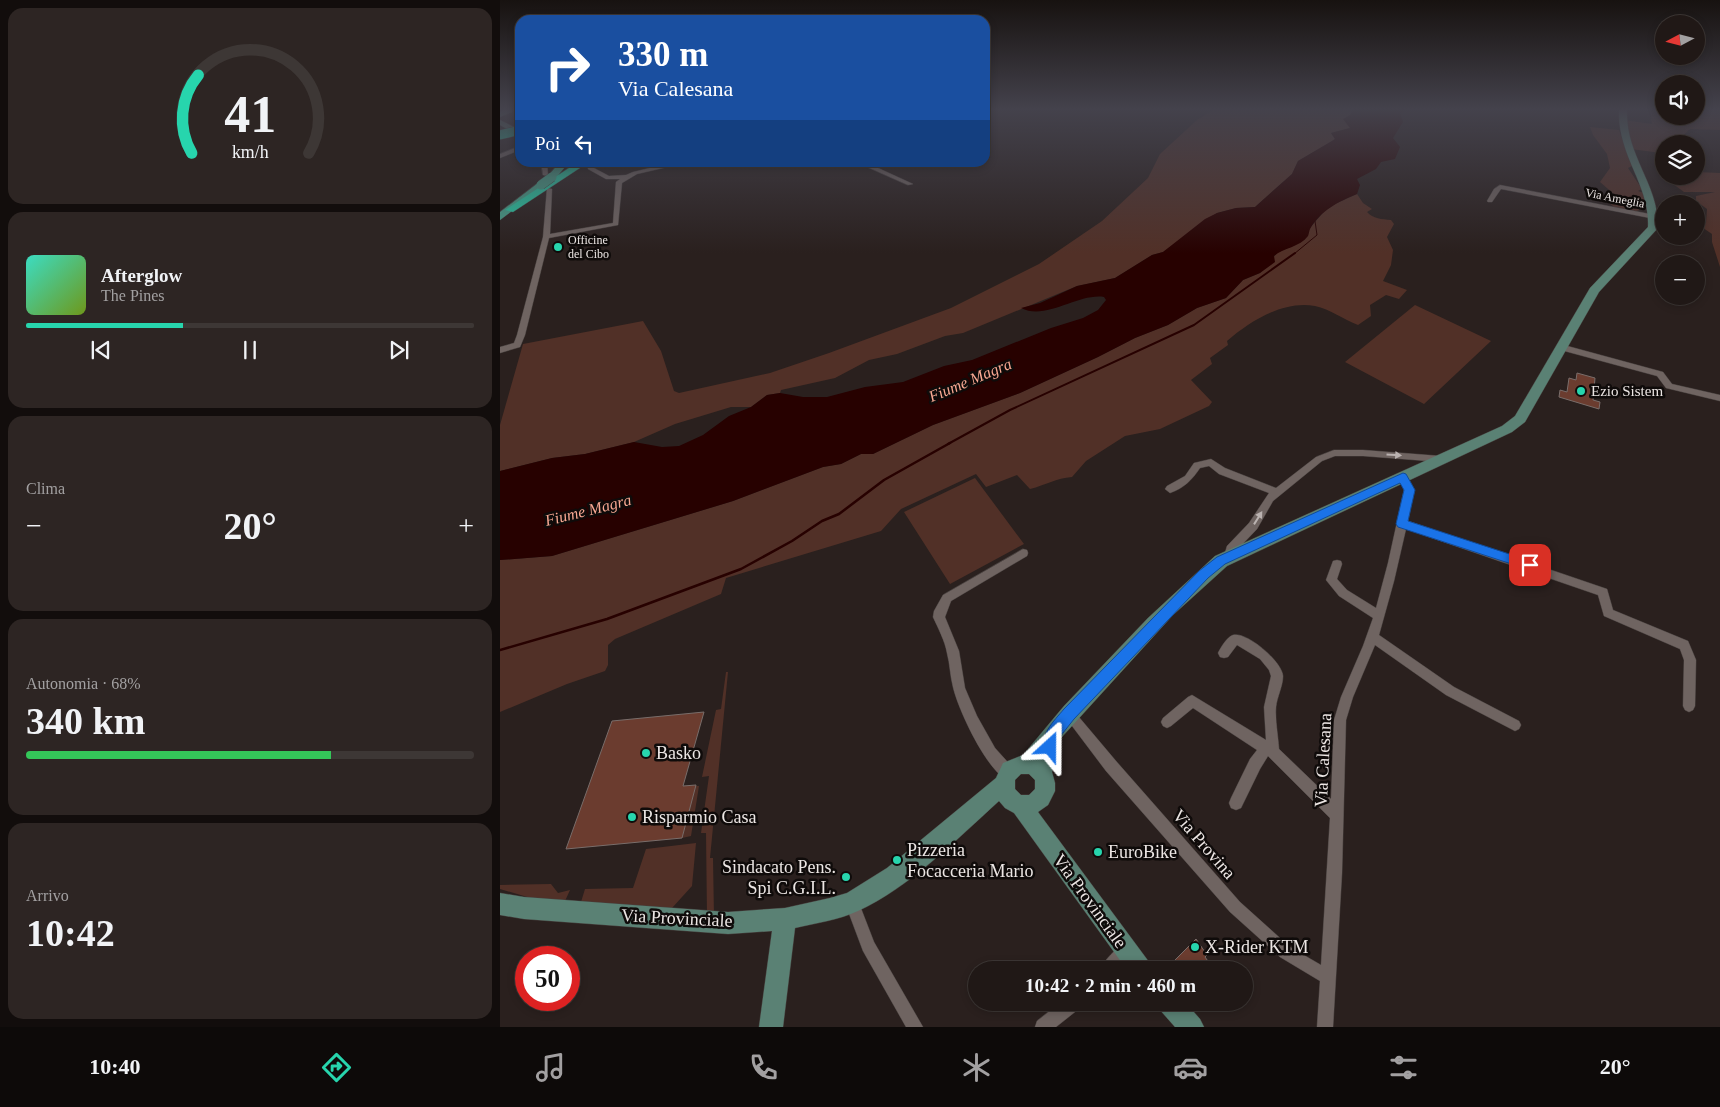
<!DOCTYPE html>
<html lang="it">
<head>
<meta charset="utf-8">
<style>
	:root { --surface:#201816; --page:#2d2523; --text:#f1f3f6; --muted:#a2a0a1; --line:#3d3735; --accent:#27d5ad }
	body { margin:0; font-family:Georgia,serif; background:var(--page); color:var(--text); height:100vh; display:flex; flex-direction:column; font-size:19px; white-space:nowrap }
	* { box-sizing:border-box; margin:0 }
	p { font-size:16px; color:var(--muted) }
	.icon { flex:none; width:28px; height:28px; fill:none; stroke:currentColor; stroke-width:2; stroke-linecap:round; stroke-linejoin:round }
	.map { position:relative; flex:1; overflow:hidden }
	.sheet { display:flex; flex-direction:column; gap:8px; padding:8px; background:#120d0c; width:500px }
	.sheet>* { flex:none }
	.top-card { position:absolute; left:15px; top:15px; width:475px; height:152px; border-radius:15px; box-shadow:0 2px 8px #0003,0 0 0 1px var(--line); background:#1a4fa0; color:#fff; overflow:hidden }
	.needle { width:32px; rotate:263deg }
	.fabs { position:absolute; left:1155px; top:15px; display:grid; gap:10px }
	.fabs a { display:grid; place-items:center; width:50px; height:50px; border-radius:50%; background:var(--surface); box-shadow:0 2px 8px #0003,0 0 0 1px var(--line); font-size:25px }
	.speed { position:absolute; left:15px; top:946px; display:flex; gap:10px; font-size:25px; font-weight:700; text-align:center }
	.speed>* { display:grid; place-content:center; width:65px; height:65px; border-radius:50%; background:var(--surface); box-shadow:0 2px 8px #0003,0 0 0 1px var(--line); line-height:1 }
	.speed .limit { border:8px solid #d22; background:#fff; color:#111 }
	.pin { position:absolute; display:grid; place-items:center; width:42px; height:42px; color:#fff; margin:-21px; border-radius:10px; box-shadow:0 2px 8px #0006 }
	.me { position:absolute; width:55px; margin:-28px; rotate:24deg; stroke-linejoin:round; filter:drop-shadow(0 0 4px #0008) }
	.turn { display:flex; align-items:center; gap:18px; height:105px; padding:0 20px; font-size:22px }
	.turn .icon { width:65px; height:65px; stroke-width:2.5 }
	.turn b { display:block; font-size:35px; line-height:42px }
	.then { display:flex; align-items:center; height:48px; padding:0 20px; background:#0003; gap:10px; font-size:19px }
	.big { font-size:38px; font-weight:600; line-height:1.1 }
	.sheet .card { flex:1; display:flex; flex-direction:column; justify-content:center; gap:8px; min-width:0; padding:0 18px; border-radius:15px; background:var(--page) }
	.sheet .dial { align-items:center; gap:0 }
	.dial svg { height:130px; overflow:visible; fill:none; stroke:var(--line); stroke-width:7; stroke-linecap:round; text-anchor:middle }
	.dial text { fill:var(--text); stroke:none }
	.song { display:flex; align-items:center; gap:15px }
	.cover { width:60px; height:60px; border-radius:8px; background:linear-gradient(135deg,hsl(170 70% 55%),hsl(80 70% 35%)) }
	.played { height:5px; border-radius:2px; background:linear-gradient(90deg,var(--accent) 35%,var(--line) 35%) }
	.keys { display:flex; justify-content:space-around; direction:ltr }
	.heat { display:flex; justify-content:space-between; align-items:center; font-size:28px; direction:ltr }
	.charge { height:8px; border-radius:4px; background:linear-gradient(90deg,#34c759 68%,var(--line) 0) }
	.trip { position:absolute; left:468px; top:961px; width:285px; height:50px; border-radius:25px; background:var(--surface); box-shadow:0 2px 8px #0003,0 0 0 1px var(--line); font-weight:600; line-height:50px; text-align:center }
	.tabs { display:flex; height:80px; justify-content:space-around; align-items:center; background:#0d0a09; color:var(--muted) }
	.tabs .icon { width:35px; height:35px }
	.tabs .selected { color:var(--accent) }
	.tabs b { font-size:22px; color:var(--text) }
	main { display:flex; flex:1; min-height:0 }
	.map>svg:first-child { display:block }
</style>
</head>
<body>
<main>
<section class="sheet">
<div class="card dial"><svg viewBox="0 0 100 80">
<path d="M14 69A42 42 0 1 1 86 69"/>
<path d="M14 69A42 42 0 0 1 18 21" stroke="#27d5ad"/>
<text x="50" y="56" font-size="32" font-weight="700">41</text>
<text x="50" y="72" font-size="11">km/h</text>
</svg></div>
<div class="card">
<div class="song"><i class="cover"></i><div><b>Afterglow</b><p>The Pines</p></div></div>
<div class="played"></div>
<div class="keys"><svg class="icon" aria-label="previous" viewBox="0 0 24 24"><path d="M18 5L8 12l10 7zM5 5v14"/></svg><svg class="icon" aria-label="pause" viewBox="0 0 24 24"><path d="M8 5v14M16 5v14"/></svg><svg class="icon" aria-label="next" viewBox="0 0 24 24"><path d="M6 5l10 7-10 7zM19 5v14"/></svg></div>
</div>
<div class="card"><p>Clima</p>
<div class="heat"><a>−</a><b class="big">20°</b><a>+</a></div>
</div>
<div class="card"><p>Autonomia · 68%</p><b class="big">340 km</b><div class="charge"></div></div>
<div class="card"><p>Arrivo</p><b class="big">10:42</b></div>
</section>
<div class="map">
<svg width="1220" height="1027" viewBox="0 0 1220 1027">
	<rect width="100%" height="100%" fill="#2a201e"/>
	<path fill="#513027" d="M715,109h139l-3,2 -1,17 -19,5 4,6 -3,2 -34,20 -6,13 -37,33 -19,1 -19,5 -54,39 -11,3 -37,23 -38,8 -114,47 -18,3 -48,18 -28,6 -34,18 -54,12 -1,3 -13,2 -16,12h-20l-56,17 -41,18 -49,12 -33,4 -52,13v-46l23,-81 120,-23 18,30 13,40 5,2 91,-20 59,-20 122,-45 88,-44 63,-43 46,-43 12,-24 37,-34z
		M1150,109h14v7h32v-7h24v21l-30,-1 -16,15h-10l-3,9 -30,-4 -7,-29 28,4z
		M1090,127l29,3 13,36 -4,2 14,21 -4,2 6,2 4,15 -12,3 -23,-2v-3l-5,-4 7,-7 -15,-13 10,-14 -3,-14 -14,-19z
		M1196,172l24,1v94l-8,-25v-8l-12,-8 6,-3 1,-14 -11,-8v-5l19,-4h-31l-19,-14 31,-2z
		M857,194l6,9 9,6 -5,3c6,7 15,7 24,8l3,4 -7,13 6,13 -2,15 -8,16 24,9 -8,9 -13,-4 -16,10 1,11 -13,9c-14,-5 -28,-16 -43,-19 -31,-6 -65,15 -88,35l1,4 -18,13 2,6 -21,16 21,22 -3,4 -49,23 -35,7 -39,25 -14,16c-16,1 -26,8 -42,12l-13,-14 -31,12 -10,-13 -75,35 -20,22 -155,47 -5,16 -106,45 -7,6v20l-3,6 -38,13 -67,28v-152l52,-4 181,-55 90,-34 18,-3 20,-10h12l60,-29 87,-32 78,-36 37,-19 33,-13 29,-17 29,-10 17,-18 17,-7 18,-21 17,-7 33,-38z
		M915,305l76,36 -67,63 -79,-42z
		M475,478l49,66 -74,40 -46,-72z
		M226,672h2l-18,186h3l1,59 -7,-1 -1,-83h-5l8,-57 -7,1 14,-67 5,-1z
		M195,786h4l-8,50 -9,2z
		M196,843l-4,43 -20,22 -91,-6 4,-13 48,-1 13,-39z
		M51,884l7,9 12,-3 -5,11 -31,-2 -34,-10v-4z"/>
	<path fill="#270100" d="M854,109h52l-6,4 3,9 -10,16 7,9 -5,12 -14,3 -5,7 -19,10 3,6 -3,9c-19,8 -36,16 -47,35 -1,2 -1,5 -2,7 -8,11 -25,12 -34,20l1,6 -15,11 -17,7 -17,18 -29,10 -29,17 -33,13 -37,19 -78,36 -87,32 -60,29h-12l-20,10 -18,3 -90,34 -181,55 -52,4v-89l52,-13 33,-4 49,-12 28,5 17,-1 24,-11 26,-19 22,-9 16,-12 13,-2 23,4h24l38,-10 38,-5 41,-16 28,-6 79,-32 32,-10 15,-8 8,-10 -2,-3c-26,-4 -58,24 -83,11l19,-5 37,-17 38,-8 37,-23 11,-3 42,-33 12,-6 19,-5 19,-1 37,-33 6,-13 34,-20 3,-2 -4,-6 19,-5 -7,-9 7,-4z"/>
	<g fill="none" stroke-linecap="round" stroke-linejoin="round">
		<path stroke="#270100" stroke-width="1" d="M794,254l23,-19 -2,-14"/>
		<path stroke="#270100" stroke-width="2" d="M448,444l62,-34 184,-85 101,-72"/>
		<path stroke="#270100" stroke-width="2.5" d="M0,650l107,-31 134,-50 51,-28 30,-20 17,-7 45,-34 66,-37"/>
	</g>
	<path fill="#6b3c2f" stroke="#796d6a" d="M1077,373l18,5 -2,22 7,2 -1,7 -40,-12 1,-7 7,2 2,-14 7,2z
		M204,712l-21,74 13,-1 -14,53 -116,11 46,-128z
		M696,939l11,16 -2,2 5,7 -6,6h-21l-8,-10z"/>
	<g fill="none" stroke-linecap="round" stroke-linejoin="round">
		<g stroke="#463f3d" stroke-width="1">
			<path id="street" d="M20,146v4l-20,8v-4z
				M41,162h6l1,14 -5,-1z
				M93,162h7l-6,6 15,8 17,-1 7,-3 42,-10h14l-52,12 -15,9 -4,42 -69,13 -24,97 -5,12 -20,6v-6l14,-4 3,-8 26,-98 4,-49 5,1 -2,45 63,-11 3,-41 4,-3h-14l-18,-10v-2z
				M356,162h9l48,22 -5,1z
				M1000,185l155,30 3,2 -3,2 -154,-30 -9,13h-4l-1,-1 7,-12z
				M1060,344l103,28 9,12 48,11v6l-54,-13 -9,-12 -100,-27v-4z
				M834,450h29l78,6 5,3 -5,3 -78,-6h-28l-13,5 -49,40 -16,28 -21,22 -3,8 -4,1 -4,-1 -1,-3 3,-10 22,-23 20,-30 -50,-19 -10,-8 -9,2c-8,12 -16,20 -30,25l-5,-4 2,-3 18,-10 9,-13 17,-4 14,9 51,20 40,-31z
				M903,473l3,1 8,16 -6,31 199,68 6,21 75,31 8,19 -1,46 -2,4 -4,2 -4,-2 -2,-4 1,-46 -4,-11 -76,-33 -6,-21 -192,-66 -12,52 -15,54 75,52 65,34 2,4 -2,4 -4,2 -69,-36 -71,-50 -22,52 -7,23 -4,153 -9,154h-16l3,-46 -40,-24 -50,-45 -124,-141 -43,-57 2,-4 4,-2 4,2 43,51 124,141 50,45 31,18 9,-147 -62,-62 -8,13 -19,39 -5,2 -5,-2 -2,-5 2,-5 19,-39 7,-9 -64,-42 -22,18 -4,2 -4,-2 -2,-4 2,-4 25,-21 4,-2 74,45 -2,-33 7,-31 -2,-6 -9,-11 -23,-14 -9,12 -4,1 -4,-1 -2,-4c3,-6 9,-16 15,-18 13,-4 49,26 50,41 0,10 -6,21 -7,31 -1,13 2,28 3,42l52,50 3,-79 7,-23 22,-51 10,-28 -34,-22 -13,-16 7,-19 4,-1 4,1 1,3 -5,15 10,11 29,18 12,-45 16,-73 -6,-13z
				M523,549l4,1 1,3 -1,3 -76,45 -6,16 14,34 6,37 12,28 18,32 19,21 2,5 -2,5 -5,2c-22,-9 -51,-72 -56,-94 -3,-11 -3,-23 -6,-34 -2,-12 -9,-25 -14,-36l1,-6 9,-16z
				M352,896l5,2 17,44 49,85h-17l-43,-76 -18,-48 2,-5z
				M626,943l5,3 3,5 -3,5 -12,14h-19c4,-10 16,-22 26,-27z
				M561,1002h21l-2,6 -24,19h-21l2,-6z"/>
		</g>
		<g stroke="#463f3d" stroke-width="1">
			<path id="secondary" d="M4,109h8v3l-12,5v-5z
				M1119,109h8c-2,47 32,75 31,119l-59,64 -74,130 -13,10 -285,134 -54,49 -112,123 -9,34 3,11v8l-7,14 -10,7 111,150 3,8h-25l-113,-157 -9,-5 -6,-7c-42,38 -89,86 -141,110 -19,9 -42,12 -63,17l-12,99h-24l13,-96 -44,3 -204,-15 -24,-4v-22l24,4 204,15 57,-4 45,-10 17,-5 40,-25 109,-90 7,-15 20,-8 41,-49 84,-88 67,-62 287,-130 13,-10 75,-128 58,-61c2,-43 -31,-71 -29,-118zM521,774h8l6,6v9l-6,6h-8l-6,-6v-9z
				M0,120l20,10v6l-20,-11z
				M656,1002h29l15,17 4,8h-29l-15,-17z"/>
		</g>
		<g stroke="#463f3d" stroke-width="1">
			<path id="primary" d="M60,162h9l-14,17h-6l-2,-2z
				M38,183l8,2 -46,35v-8z"/>
		</g>
		<g stroke="#463f3d" stroke-width="1">
			<path id="highway" d="M78,162h11l-76,50 -8,-2z"/>
		</g>
		<use href="#street" fill="#6f6461" fill-rule="evenodd"/>
		<use href="#secondary" fill="#5a8174" fill-rule="evenodd"/>
		<use href="#primary" fill="#469e87" fill-rule="evenodd"/>
		<use href="#highway" fill="#2ac5a1" fill-rule="evenodd"/>
		<g stroke="#463f3d" stroke-width="10" stroke-linecap="butt">
			<path id="primary-bridge" d="M41,185l11,-8"/>
		</g>
		<g stroke="#463f3d" stroke-width="10" stroke-linecap="butt">
			<path id="highway-bridge" d="M0,135l20,-5"/>
		</g>
		<use href="#primary-bridge" stroke="#469e87" stroke-width="9"/>
		<use href="#highway-bridge" stroke="#2ac5a1" stroke-width="9"/>
	</g>
	<defs><path id="oneway-solid" d="M-6-.8H1V-3.2L6.5 0L1 3.2V.8H-6Z" transform="scale(1.25)"/></defs>
	<g fill="#bab2b0">
		<use href="#oneway-solid" transform="translate(894 455) rotate(4)"/>
		<use href="#oneway-solid" transform="translate(758 518) rotate(-58)"/>
	</g>
	<linearGradient id="sky" x2="0" y2="1"><stop stop-color="#171210"/><stop offset="0.43" stop-color="#44424c"/><stop offset="1" stop-color="#44424c" stop-opacity="0"/></linearGradient>
	<rect width="1220" height="253" fill="url(#sky)"/>
	<path fill="#1a73e8" stroke="#114b97" d="M903,473l3,1 9,16 -7,31 126,41 2,3 -2,4 -4,1 -132,-43 -2,-3 8,-34 -4,-7 -175,81 -17,14 -134,141 -15,19 -4,14 -5,3 -5,-3c-7,-16 9,-31 19,-43l135,-138 18,-14z"/>
	<g fill="#27d5ad" stroke="#0f0b0a" stroke-width="2">
		<circle cx="58" cy="247" r="5"/>
		<circle cx="1081" cy="391" r="5"/>
		<circle cx="146" cy="753" r="5"/>
		<circle cx="132" cy="817" r="5"/>
		<circle cx="598" cy="852" r="5"/>
		<circle cx="397" cy="860" r="5"/>
		<circle cx="346" cy="877" r="5"/>
		<circle cx="695" cy="947" r="5"/>
	</g>
	<g text-anchor="middle" dominant-baseline="central" stroke-width="5" stroke-linejoin="round" paint-order="stroke">
		<g font-size="12" fill="#ece6e4" stroke="#0f0b0a">
			<text transform="translate(1115 198) rotate(11)">Via Ameglia</text>
		</g>
		<g font-size="12" fill="#ece6e4" stroke="#0f0b0a" text-anchor="start">
			<text x="68" y="240">Officine<tspan x="68" dy="14">del Cibo</tspan></text>
		</g>
		<g font-size="15" fill="#ece6e4" stroke="#0f0b0a" text-anchor="start">
			<text x="1091" y="391">Ezio Sistem</text>
		</g>
		<g font-size="16" font-style="italic" fill="#f9a993" stroke="#0f0b0a">
			<text transform="translate(470 380) rotate(-23)">Fiume Magra</text>
			<text transform="translate(88 510) rotate(-14)">Fiume Magra</text>
		</g>
		<g font-size="18" fill="#ece6e4" stroke="#0f0b0a" text-anchor="start">
			<text x="156" y="753">Basko</text>
			<text x="142" y="817">Risparmio Casa</text>
			<text x="407" y="850">Pizzeria<tspan x="407" dy="21">Focacceria Mario</tspan></text>
			<text x="608" y="852">EuroBike</text>
			<text x="336" y="867" text-anchor="end">Sindacato Pens.<tspan x="336" dy="21">Spi C.G.I.L.</tspan></text>
			<text x="705" y="947">X-Rider KTM</text>
		</g>
		<g font-size="18" fill="#ece6e4" stroke="#0f0b0a">
			<text transform="translate(823 760) rotate(-87)">Via Calesana</text>
			<text transform="translate(704 844) rotate(49)">Via Provina</text>
			<text transform="translate(590 901) rotate(54)">Via Provinciale</text>
			<text transform="translate(177 918) rotate(3)">Via Provinciale</text>
		</g>
	</g>
</svg>
<div class="fabs">
<a><svg class="needle" viewBox="-14 -14 28 28"><path d="M0-13l5 13h-10z" fill="#e53935"/><path d="M0 13l5-13h-10z" fill="#a2a0a1"/></svg></a>
<a><svg class="icon" aria-label="sound" viewBox="0 0 24 24"><path d="M4 9h4l5-4v14l-5-4H4zM17 9q2 3 0 6"/></svg></a>
<a><svg class="icon" aria-label="layers" viewBox="0 0 24 24"><path d="M12 4l9 5-9 5-9-5zM3 14l9 5 9-5"/></svg></a>
<a>+</a>
<a>−</a>
</div>
<div class="speed"><div class="limit">50</div></div>
<div class="pin" style="left:1030px;top:565px;background:#d93025"><svg class="icon" aria-label="arrive" viewBox="0 0 24 24"><path d="M6 21V4h12l-3 4 3 4H6"/></svg></div>
<svg class="me" style="left:550px;top:747px" viewBox="-20 -20 40 40"><path d="M0-17L14 15 0 8-14 15z" fill="#1a73e8" stroke="#fff" stroke-width="4"/></svg>
<div class="trip">10:42 · 2 min · 460 m</div>
<div class="top-card">
<div class="turn"><svg class="icon" aria-label="right" viewBox="0 0 24 24"><path d="M7 20v-9h11M14 6l5 5-5 5"/></svg><div><b>330 m</b>Via Calesana</div></div>
<div class="then">Poi<svg class="icon" aria-label="left" viewBox="0 0 24 24"><path d="M17 20v-9H6M10 6l-5 5 5 5"/></svg></div>
</div>
</div>
</main>
<nav class="tabs">
<b>10:40</b>
<svg class="icon selected" aria-label="directions" viewBox="0 0 24 24"><path d="M12 3l9 9-9 9-9-9zM9 14v-3h6M13 9l2 2-2 2"/></svg>
<svg class="icon" aria-label="music" viewBox="0 0 24 24"><path d="M9 18V5l10-2v13"/><circle cx="6" cy="18" r="3"/><circle cx="16" cy="16" r="3"/></svg>
<svg class="icon" aria-label="phone" viewBox="0 0 24 24"><path d="M5 4h4l2 5-3 2q2 4 5 5l2-3 5 2v4C11 20 4 13 5 4z"/></svg>
<svg class="icon" aria-label="climate" viewBox="0 0 24 24"><path d="M12 3v18M4 7l16 10M4 17L20 7"/></svg>
<svg class="icon" aria-label="car" viewBox="0 0 24 24"><path d="M5 17H2v-5l4-1 3-4h7l3 4 3 1v5h-3M9 17h6M6 11h13"/><circle cx="7" cy="17" r="2"/><circle cx="17" cy="17" r="2"/></svg>
<svg class="icon" aria-label="filters" viewBox="0 0 24 24"><path d="M4 7h16M4 17h16"/><circle cx="9" cy="7" r="2"/><circle cx="15" cy="17" r="2"/></svg>
<b>20°</b>
</nav>
</body>
</html>
